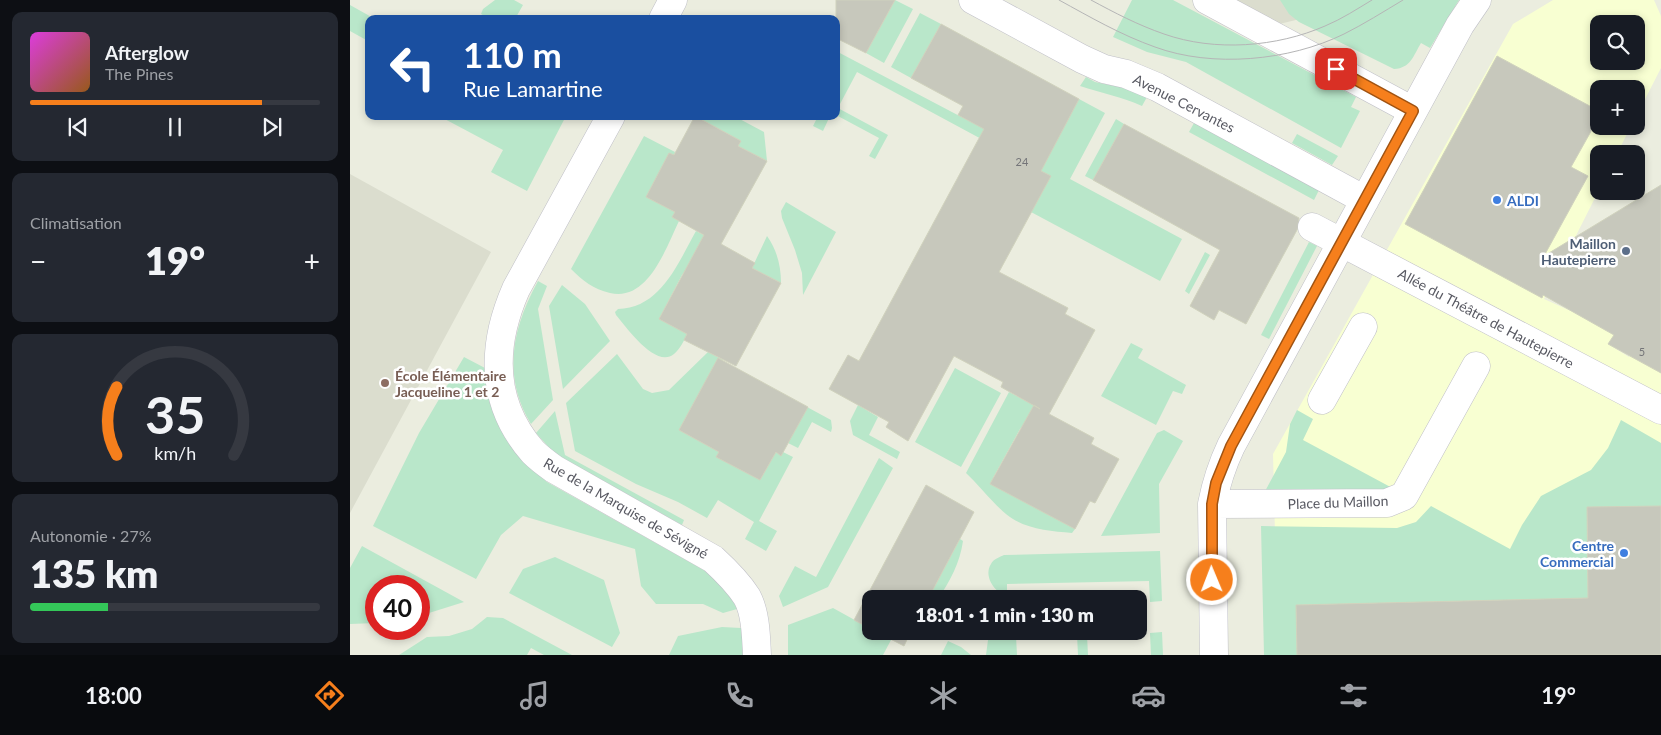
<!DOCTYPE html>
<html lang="fr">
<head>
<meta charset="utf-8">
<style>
	:root { --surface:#171b24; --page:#242831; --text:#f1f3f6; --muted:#9ea1a6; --line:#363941; --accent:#f67f1c }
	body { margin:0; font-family:Lato,sans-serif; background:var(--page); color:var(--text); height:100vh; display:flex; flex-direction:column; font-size:19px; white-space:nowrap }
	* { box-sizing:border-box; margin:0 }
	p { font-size:16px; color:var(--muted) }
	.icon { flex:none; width:28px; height:28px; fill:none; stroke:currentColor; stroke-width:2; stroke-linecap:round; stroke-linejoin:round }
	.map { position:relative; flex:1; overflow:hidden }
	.panel { display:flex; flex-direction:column; gap:12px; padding:12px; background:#0d0f14; width:350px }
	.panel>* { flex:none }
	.hud { position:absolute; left:15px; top:15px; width:475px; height:105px; border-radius:10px; box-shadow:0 2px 8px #0003; background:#1a4fa0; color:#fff; overflow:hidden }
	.buttons { position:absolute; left:1240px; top:15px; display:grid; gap:10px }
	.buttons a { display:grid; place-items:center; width:55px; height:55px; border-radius:10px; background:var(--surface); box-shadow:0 2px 8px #0003; font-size:25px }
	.speed { position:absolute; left:15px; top:575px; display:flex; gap:10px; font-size:25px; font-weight:700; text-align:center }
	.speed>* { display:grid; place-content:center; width:65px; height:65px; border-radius:50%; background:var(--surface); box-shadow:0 2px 8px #0003; line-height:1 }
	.speed .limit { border:8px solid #d22; background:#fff; color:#111 }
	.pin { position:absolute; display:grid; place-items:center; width:42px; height:42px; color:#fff; margin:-21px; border-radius:10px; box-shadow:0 2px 8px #0006 }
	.me { position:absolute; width:55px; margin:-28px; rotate:359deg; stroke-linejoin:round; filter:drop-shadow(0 0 4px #0008) }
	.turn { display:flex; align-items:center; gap:18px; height:105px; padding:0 15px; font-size:22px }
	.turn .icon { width:65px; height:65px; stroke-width:2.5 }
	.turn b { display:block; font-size:35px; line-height:42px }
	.big { font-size:38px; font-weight:800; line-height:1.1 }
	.panel .widget { flex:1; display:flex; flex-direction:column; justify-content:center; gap:8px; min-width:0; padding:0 18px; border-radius:10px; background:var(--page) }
	.panel .dial { align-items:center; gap:0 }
	.dial svg { height:130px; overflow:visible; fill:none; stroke:var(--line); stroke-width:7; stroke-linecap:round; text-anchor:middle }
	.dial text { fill:var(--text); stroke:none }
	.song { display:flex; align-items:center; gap:15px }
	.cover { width:60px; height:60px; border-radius:8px; background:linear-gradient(135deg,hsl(300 70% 55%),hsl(30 70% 35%)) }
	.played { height:5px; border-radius:2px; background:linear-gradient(90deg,var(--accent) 80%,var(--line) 80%) }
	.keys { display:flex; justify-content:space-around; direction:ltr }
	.heat { display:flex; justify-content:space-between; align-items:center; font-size:28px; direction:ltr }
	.charge { height:8px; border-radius:4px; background:linear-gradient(90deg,#34c759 27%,var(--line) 0) }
	.trip { position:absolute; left:512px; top:590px; width:285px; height:50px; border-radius:10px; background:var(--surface); box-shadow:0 2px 8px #0003; font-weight:800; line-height:50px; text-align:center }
	.menu { display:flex; height:80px; justify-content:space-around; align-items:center; background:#090b0e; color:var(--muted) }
	.menu .icon { width:35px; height:35px }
	.menu .current { color:var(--accent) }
	.menu b { font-size:22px; color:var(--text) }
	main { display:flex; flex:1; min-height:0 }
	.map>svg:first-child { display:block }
</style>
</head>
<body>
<main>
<section class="panel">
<div class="widget">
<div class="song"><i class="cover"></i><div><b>Afterglow</b><p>The Pines</p></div></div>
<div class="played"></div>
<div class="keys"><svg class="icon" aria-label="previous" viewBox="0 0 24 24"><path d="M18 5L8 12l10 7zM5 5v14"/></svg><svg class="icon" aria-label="pause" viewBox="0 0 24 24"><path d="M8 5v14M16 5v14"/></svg><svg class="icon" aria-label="next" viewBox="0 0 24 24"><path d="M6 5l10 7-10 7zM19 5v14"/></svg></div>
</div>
<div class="widget"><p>Climatisation</p>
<div class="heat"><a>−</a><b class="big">19°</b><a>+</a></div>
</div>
<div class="widget dial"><svg viewBox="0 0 100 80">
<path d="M14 69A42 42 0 1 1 86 69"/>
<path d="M14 69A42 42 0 0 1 14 27" stroke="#f67f1c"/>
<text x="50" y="56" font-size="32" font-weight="700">35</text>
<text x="50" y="72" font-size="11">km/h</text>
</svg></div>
<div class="widget"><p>Autonomie · 27%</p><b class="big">135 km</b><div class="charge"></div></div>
</section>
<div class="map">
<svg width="1311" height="655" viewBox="0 0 1311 655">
	<rect width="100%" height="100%" fill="#ebeddf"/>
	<path fill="#f8ffd2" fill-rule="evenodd" d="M1203,0h101l7,16v52l-25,49v-28h-37v37h32l-14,28h-18v36l-55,109 29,13 41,23 -6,9 21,13 6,-10 26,26v282h-383l-5,-201 240,-430zM1249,24h37v37h-37z"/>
	<path fill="#dbddce" d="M875,0h127l-52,19 -29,7z
		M0,174l141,78 -141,261z"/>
	<path fill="#b9e7ca" d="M145,0h19l9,5 -8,14h-25l-9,-5 2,-5z
		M545,0l18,9 -29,54 -18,-10z
		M782,0h41l183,97 -5,10 9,4 -19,37 -155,-86 -39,-10 -34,-15z
		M930,0h179l-29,48 -9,-5c-8,13 -10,25 -27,26l-95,-47 -10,-8z
		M0,5l25,14h-6l-1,22 -18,-10z
		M570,13l21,11 -30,54 -20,-11z
		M486,51l133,70 84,26 26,-48 26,14 -35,66 112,60 -22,42 -129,-69 19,-36 -193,-104 -17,32 -4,-2z
		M736,77l9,5 35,7 17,8 -5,9c-20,-9 -41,-13 -62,-20z
		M486,107l52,28 -13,24 -6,-3 10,-18 -43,-23z
		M89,116h127l-39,75 -36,-19 12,-22z
		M345,116h39l30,16 3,29 -29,-15 3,-5z
		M468,116h12l-7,15 -10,-5z
		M766,119l8,5 -31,56 -8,-4z
		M844,123l125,67 -5,10 -125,-68z
		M947,134l41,22 -6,9 -40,-22z
		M294,136l31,16 -1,3 -5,-1 -23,43 29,15 -3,5 7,4c-13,27 -31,81 -69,72 -17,-4 -27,-12 -39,-24z
		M436,202l50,30 -33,63 -1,-22 -7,-23 -13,-32 -1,-7z
		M346,231l13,7 -27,37 -23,44 28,15c-3,7 -7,15 -13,20 -18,15 -47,-26 -58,-39l-1,-3 3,-3c43,-1 60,-46 78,-78z
		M417,236c10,14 14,30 14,47l-29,-15z
		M959,242l8,4 -48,93 -8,-4z
		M855,252l5,3 -21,39 -4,-3z
		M188,281l9,5 -9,23 15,91 -22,24c-29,-47 -19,-96 7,-143z
		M212,285l23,19 25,37 -47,48 -14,-83z
		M781,343l12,6 -5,9 48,27 -4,9 -9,-3 -17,34 -55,-29z
		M358,352l15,8 -15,28 -5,-2 -24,44 40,22 -3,5 44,23 16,-28 5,4 2,-4 10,5 -34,64 18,10 -11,20 -21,-12 9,-17 -36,-22 -11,18 -29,-16 -42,-18 -61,-33 -9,-48 51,-49 26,35 9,4 17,-3z
		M114,357l21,11 44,98 18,16 162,91c11,10 22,22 28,36l-14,4 -20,-9h-47l-15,-18 -6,-37 -112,-33 -22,19 -25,44 -103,-53 46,-93z
		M605,368l46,25 -40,74 -46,-25z
		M659,392l30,16 -19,21 -27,49 82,51 -3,4c-20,-2 -41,-3 -59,-14 -13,-7 -35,-35 -47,-46z
		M508,405l20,12 -9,18 31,17 -3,7 -44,-24 -3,-14z
		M457,407l24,13 1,8 -1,4 -19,-10 -14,26 -10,-5z
		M947,410l16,9 -10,21 93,50 -133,5 23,-43 4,-28z
		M205,411l10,44 119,65 -2,5 -119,-67 -10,-6 -17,-19z
		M1271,420l40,23v64l-74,1 1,90 -292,7 1,50h-33l-3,-129 136,2 19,-6 15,-16 79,43 12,-24 19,-29 50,-26 17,-22z
		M814,430l19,11 -24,43 1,49 -59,3 56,-103z
		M529,458l14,10 -65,119 -45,20 -4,-11 16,-30 21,11z
		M610,539l3,2c-3,22 -13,40 -25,58h-10z
		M12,546l102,56 -35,11 -10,-2v-25h-43v37l-26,1v-56z
		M810,551l2,50 -12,1 -1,-21 -142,3v12c-12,-3 -24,-20 -16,-32 2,-5 9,-7 13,-9z
		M205,557l49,23 16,53 -8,14 -103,-54 14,-24z
		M483,608l38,21v2h4l16,9 -8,15h-95v-30z
		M137,617l16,1 69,37h-28l-13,-7 -4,7h-128l28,-18 22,-1 23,-7z
		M372,627l19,1 3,27h-75l9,-19z
		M645,631h12l1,5h8l1,19h-31l2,-15z
		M812,632l1,23h-16h4l-1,-22z
		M727,635h10l1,20h-10z
		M598,641l13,6 10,8h-30z"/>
	<path fill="#c7c8bc" stroke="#d0d2bd" d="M486,0h59l-29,53 -30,-15z
		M591,24l138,75 -38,72 10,5 -52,96 69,36 -3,6 30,16 -46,84 45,24 -3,6 28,15 -24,44 -5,-2 -15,28 -85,-45 44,-79 6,4 -39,-22 2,-5 -49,-26 -46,85 -22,-14 3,-5 -60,-33 19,-34 11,6 125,-232 -26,-14 5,-9 -52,-28z
		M1147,56l102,55v6l-28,50 17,9 -44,80 117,-71v188l-53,-29 6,-9 -71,-40 -1,3 -137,-74z
		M345,116l46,25 -3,5 29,15 -46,83 34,19 -3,5 29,15 -45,83 -52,-26 3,-6 -28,-15 45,-84 -32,-18 3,-5 -29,-15 23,-44 5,2z
		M774,124l175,94 -2,12 -51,94 -27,-14 -5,10 -24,-14 30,-56 -127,-70z
		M368,358l90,49 -27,49 -5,-4 -16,28 -44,-23 3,-5 -40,-22z
		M576,485l48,27 -46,87h-57v30l-17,-9z
		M1311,506v149h-364l-1,-50 292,-7 -1,-91z
		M525,631h36l-7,15z"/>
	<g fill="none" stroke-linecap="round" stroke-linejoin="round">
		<g stroke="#bfbfc7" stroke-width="29">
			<path id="minor" d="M623,0l109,59 22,10 22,5 31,13 208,113
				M857,0l206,111
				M313,19l10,-19
				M261,116l-95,173c-25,57 -26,114 17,163 6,6 14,12 21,17l159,90c12,11 25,24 34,38 9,17 9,40 10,58
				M962,227l349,183
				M972,400l41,-73
				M862,504l175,-1 17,-7 72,-130
				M864,655l-2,-151c4,-20 10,-39 19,-58l229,-421 17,-25"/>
		</g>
		<use href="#minor" stroke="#fff" stroke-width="28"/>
		<path stroke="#b5b5b6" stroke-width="1" d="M709,0c31,17 62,35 96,47 57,21 134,14 189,-13 20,-10 39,-22 59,-34
			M741,0c24,13 47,25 73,34 51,18 113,13 161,-8 17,-7 32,-17 47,-26"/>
	</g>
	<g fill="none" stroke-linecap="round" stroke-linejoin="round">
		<g stroke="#a05312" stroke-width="12">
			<path id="route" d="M862,580v-76l4,-21 15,-37 182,-335 -77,-42"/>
		</g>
		<use href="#route" stroke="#f67f1c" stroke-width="9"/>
	</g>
	<g fill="#3f7fe0" stroke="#fff" stroke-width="2">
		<circle cx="1147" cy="200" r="5"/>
		<circle cx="1274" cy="553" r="5"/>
	</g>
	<circle fill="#5c6f8a" stroke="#fff" stroke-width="2" cx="1276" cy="251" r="5"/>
	<circle fill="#8d6e63" stroke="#fff" stroke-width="2" cx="35" cy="383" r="5"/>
	<g text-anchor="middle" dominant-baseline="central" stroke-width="5" stroke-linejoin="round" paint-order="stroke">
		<g font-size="11" fill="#747578">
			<text x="672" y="161">24</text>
			<text x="1292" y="351">5</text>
		</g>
		<g font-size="14" fill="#585962" stroke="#fff">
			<text transform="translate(834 103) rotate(27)">Avenue Cervantes</text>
			<text transform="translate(1136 318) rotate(28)">Allée du Théâtre de Hautepierre</text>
			<text transform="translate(988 502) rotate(-2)">Place du Maillon</text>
			<text transform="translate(276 508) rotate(30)">Rue de la Marquise de Sévigné</text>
		</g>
		<g font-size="14" font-weight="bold" fill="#366cbe" stroke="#fff" text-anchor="start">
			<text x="1157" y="200">ALDI</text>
			<text x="1264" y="545" text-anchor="end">Centre<tspan x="1264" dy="16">Commercial</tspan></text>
		</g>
		<g font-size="14" font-weight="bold" fill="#4e5e75" stroke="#fff" text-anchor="end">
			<text x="1266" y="243">Maillon<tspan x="1266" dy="16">Hautepierre</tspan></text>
		</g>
		<g font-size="14" font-weight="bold" fill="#785e54" stroke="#fff" text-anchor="start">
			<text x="45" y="375">École Élémentaire<tspan x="45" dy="16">Jacqueline 1 et 2</tspan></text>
		</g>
	</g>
</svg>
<div class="buttons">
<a><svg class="icon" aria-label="search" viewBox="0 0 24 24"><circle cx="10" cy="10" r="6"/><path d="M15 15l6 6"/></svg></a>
<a>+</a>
<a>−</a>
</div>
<div class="speed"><div class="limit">40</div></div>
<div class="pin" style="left:986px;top:69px;background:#d93025"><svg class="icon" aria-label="arrive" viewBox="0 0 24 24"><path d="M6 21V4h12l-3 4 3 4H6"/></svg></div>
<svg class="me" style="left:862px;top:580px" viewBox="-20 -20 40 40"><circle r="17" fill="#f67f1c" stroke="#fff" stroke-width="3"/><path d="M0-11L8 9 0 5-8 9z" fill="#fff"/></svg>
<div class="trip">18:01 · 1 min · 130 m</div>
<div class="hud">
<div class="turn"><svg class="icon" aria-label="left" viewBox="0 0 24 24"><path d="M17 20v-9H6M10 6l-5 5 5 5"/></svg><div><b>110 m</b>Rue Lamartine</div></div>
</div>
</div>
</main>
<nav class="menu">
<b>18:00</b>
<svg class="icon current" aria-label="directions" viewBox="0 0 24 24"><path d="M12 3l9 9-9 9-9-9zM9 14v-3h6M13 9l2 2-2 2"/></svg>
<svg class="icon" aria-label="music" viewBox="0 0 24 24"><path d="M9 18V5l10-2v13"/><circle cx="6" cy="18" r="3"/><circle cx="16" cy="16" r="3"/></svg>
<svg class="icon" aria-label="phone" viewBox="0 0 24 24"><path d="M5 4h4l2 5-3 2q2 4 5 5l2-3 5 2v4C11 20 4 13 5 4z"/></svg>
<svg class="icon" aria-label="climate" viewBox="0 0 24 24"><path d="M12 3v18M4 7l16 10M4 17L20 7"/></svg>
<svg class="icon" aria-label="car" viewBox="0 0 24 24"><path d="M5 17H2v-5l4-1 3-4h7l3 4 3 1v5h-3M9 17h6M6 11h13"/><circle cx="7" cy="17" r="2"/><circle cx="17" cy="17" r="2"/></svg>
<svg class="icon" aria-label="filters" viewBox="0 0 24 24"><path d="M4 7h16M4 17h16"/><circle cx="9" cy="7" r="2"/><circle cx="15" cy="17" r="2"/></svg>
<b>19°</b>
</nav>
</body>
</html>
